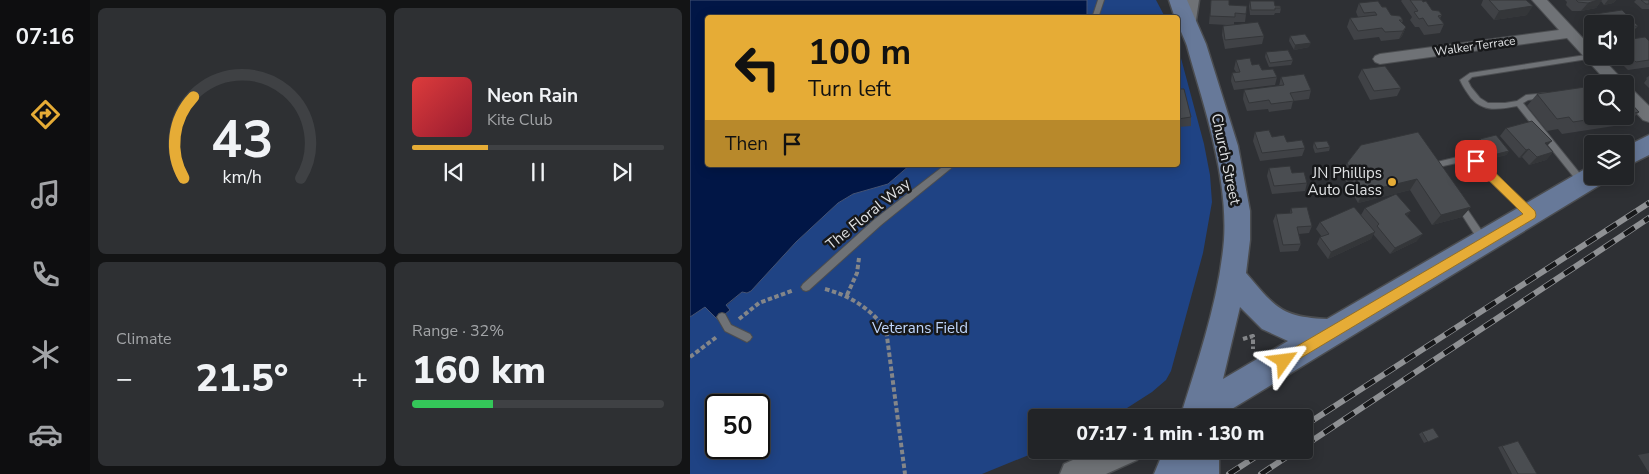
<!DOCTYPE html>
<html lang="en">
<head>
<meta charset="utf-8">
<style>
	:root { --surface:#222427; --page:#2e3033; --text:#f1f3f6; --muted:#a2a4a7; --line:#3f4144; --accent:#e6ac36 }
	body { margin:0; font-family:"Nunito Sans",sans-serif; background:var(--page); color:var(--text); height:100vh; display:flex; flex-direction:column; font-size:19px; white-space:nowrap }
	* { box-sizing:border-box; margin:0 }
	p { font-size:16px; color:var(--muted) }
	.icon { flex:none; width:28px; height:28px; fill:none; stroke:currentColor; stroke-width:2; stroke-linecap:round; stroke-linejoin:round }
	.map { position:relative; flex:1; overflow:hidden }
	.sheet { display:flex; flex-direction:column; gap:8px; padding:8px; background:#131415; width:600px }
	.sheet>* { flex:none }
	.hud { position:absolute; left:15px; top:15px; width:475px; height:152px; border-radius:5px; box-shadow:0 2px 12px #0003,0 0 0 1px var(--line); background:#e6ac36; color:#111; overflow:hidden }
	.fabs { position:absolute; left:894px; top:15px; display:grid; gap:10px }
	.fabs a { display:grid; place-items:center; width:50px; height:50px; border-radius:5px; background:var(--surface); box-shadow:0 2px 12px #0003,0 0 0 1px var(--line); font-size:25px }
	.speed { position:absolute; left:15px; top:394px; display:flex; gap:10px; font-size:25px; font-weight:700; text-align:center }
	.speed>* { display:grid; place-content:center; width:65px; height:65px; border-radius:50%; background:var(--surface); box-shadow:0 2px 12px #0003,0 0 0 1px var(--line); line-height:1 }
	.speed .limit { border:2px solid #111; border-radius:8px; background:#fff; color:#111 }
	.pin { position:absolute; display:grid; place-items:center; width:42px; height:42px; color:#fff; margin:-21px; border-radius:10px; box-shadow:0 2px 8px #0006 }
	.me { position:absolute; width:55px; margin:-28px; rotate:59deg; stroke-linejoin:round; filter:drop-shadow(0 0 4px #0008) }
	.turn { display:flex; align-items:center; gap:18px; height:105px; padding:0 20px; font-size:22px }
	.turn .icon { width:65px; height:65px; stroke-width:2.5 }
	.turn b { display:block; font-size:35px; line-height:42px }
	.then { display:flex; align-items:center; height:48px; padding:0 20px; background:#0003; gap:10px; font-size:19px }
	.big { font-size:38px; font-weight:800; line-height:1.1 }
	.sheet .tile { flex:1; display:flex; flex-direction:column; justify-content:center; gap:8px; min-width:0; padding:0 18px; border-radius:8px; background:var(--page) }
	.sheet .dial { align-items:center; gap:0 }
	.dial svg { height:130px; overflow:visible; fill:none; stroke:var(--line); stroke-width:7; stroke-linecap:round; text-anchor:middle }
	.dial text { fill:var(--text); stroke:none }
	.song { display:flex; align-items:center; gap:15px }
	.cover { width:60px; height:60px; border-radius:8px; background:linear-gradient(135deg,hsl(0 70% 55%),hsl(350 70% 35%)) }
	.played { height:5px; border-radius:2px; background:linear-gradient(90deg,var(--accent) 30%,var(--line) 30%) }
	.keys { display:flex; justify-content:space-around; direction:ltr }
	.heat { display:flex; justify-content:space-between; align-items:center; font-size:28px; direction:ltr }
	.charge { height:8px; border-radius:4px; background:linear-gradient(90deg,#34c759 32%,var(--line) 0) }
	.sheet .tiles { flex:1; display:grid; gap:8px; grid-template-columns:repeat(2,1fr) }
	.trip { position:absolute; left:338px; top:409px; width:285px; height:50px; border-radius:5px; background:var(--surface); box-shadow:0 2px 12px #0003,0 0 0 1px var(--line); font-weight:800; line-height:50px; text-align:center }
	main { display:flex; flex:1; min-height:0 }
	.tab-bar { display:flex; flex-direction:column; width:90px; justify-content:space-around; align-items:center; background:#0e0e10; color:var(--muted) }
	.tab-bar .icon { width:35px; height:35px }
	.tab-bar .on { color:var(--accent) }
	.tab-bar b { font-size:22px; color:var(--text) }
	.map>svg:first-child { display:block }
</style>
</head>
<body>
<main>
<nav class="tab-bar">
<b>07:16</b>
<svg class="icon on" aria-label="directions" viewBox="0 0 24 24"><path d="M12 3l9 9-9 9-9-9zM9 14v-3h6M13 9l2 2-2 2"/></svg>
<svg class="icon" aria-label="music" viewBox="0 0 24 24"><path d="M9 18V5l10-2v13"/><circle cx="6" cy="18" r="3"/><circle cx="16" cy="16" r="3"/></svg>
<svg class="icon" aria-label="phone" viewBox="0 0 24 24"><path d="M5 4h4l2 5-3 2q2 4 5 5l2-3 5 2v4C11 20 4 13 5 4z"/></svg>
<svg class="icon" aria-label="climate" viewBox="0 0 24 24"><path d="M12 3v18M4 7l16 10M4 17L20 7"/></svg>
<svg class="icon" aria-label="car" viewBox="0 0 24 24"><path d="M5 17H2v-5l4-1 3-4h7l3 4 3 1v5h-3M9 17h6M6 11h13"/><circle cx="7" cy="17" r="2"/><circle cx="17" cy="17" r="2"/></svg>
</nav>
<section class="sheet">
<div class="tiles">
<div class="tile dial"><svg viewBox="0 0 100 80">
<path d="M14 69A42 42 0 1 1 86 69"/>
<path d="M14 69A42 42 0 0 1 20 19" stroke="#e6ac36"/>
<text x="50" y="56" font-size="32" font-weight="700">43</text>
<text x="50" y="72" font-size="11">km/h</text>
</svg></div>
<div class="tile">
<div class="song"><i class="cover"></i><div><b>Neon Rain</b><p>Kite Club</p></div></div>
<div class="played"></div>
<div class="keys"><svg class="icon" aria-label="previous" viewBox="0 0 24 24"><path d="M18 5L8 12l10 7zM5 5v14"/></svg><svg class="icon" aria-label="pause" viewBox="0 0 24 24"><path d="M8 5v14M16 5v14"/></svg><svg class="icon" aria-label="next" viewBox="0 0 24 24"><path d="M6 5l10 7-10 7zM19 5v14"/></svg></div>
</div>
<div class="tile"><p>Climate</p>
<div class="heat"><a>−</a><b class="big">21.5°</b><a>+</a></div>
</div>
<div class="tile"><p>Range · 32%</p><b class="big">160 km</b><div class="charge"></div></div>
</div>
</section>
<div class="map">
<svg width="959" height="474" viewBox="0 0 959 474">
	<rect width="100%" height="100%" fill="#2e3034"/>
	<path fill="#1f4384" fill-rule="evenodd" d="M397,0h69l9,17 -78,1z
		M488,47l26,97 6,31 2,27 -9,51 -32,118 -5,9 -14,12 -39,25 -77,1v32h5l-59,24h-292v-157l15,-10 13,13 8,-14 16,-14 5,1 4,-2 45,-49 42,-39 15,-9 35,-10 22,-19h268zM26,405h43v43h-43z"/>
	<path fill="#011646" stroke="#445375" d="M0,0h397v18h-379v147h202l-22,19 -35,10 -15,9 -42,39 -45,49 -4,2 -5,-1 -16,13 4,5 -12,10 -13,-13 -15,10z"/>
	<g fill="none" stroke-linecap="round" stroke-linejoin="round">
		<g stroke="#4b4d50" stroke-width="2">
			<path id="service" d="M408,0h6l-6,18h-6z
				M902,54v2h3l-1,2 -122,19 -4,4 3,6 9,11 8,5h17l12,-2 9,-6 22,-2v4l-20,3 -5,3 63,78 1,2 -1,2h-6l-63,-79c-17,3 -33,7 -46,-8 -4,-6 -8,-11 -11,-18l10,-7z
				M776,155l9,2 57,54 1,2 -1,2h-6l-56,-53 -4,-1 -23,5 -2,2 2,5 -1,2h-6l-3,-7 4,-6z
				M255,165h10l-74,60 -72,65 -3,1 -3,-1 -2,-3 2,-3 72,-65z
				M770,202l3,1 23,34 1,3 -1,3 -3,1 -3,-1 -23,-36 -1,-2 1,-2z
				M32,313l3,1 6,11 19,9 2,3 -2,3 -3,2 -22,-11 -8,-14 2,-3z"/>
		</g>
		<g stroke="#4b4d50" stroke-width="2">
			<path id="minor" d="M842,0h15l45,48v8h8l23,24 3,4 -1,1 -16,-1 -42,-46 -187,26 -5,-2 -2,-3 2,-3 5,-2 179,-24z
				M935,86l5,1 19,19v16l-6,-2 -18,-19z"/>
		</g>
		<g stroke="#4b4d50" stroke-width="3">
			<path id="tertiary" d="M493,0h16l-3,20 -2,4 -6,1 -6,-1 -2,-4z
				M405,450h46l-4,10 -31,14h-46l4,-10z"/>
		</g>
		<g stroke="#4b4d50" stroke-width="3">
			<path id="secondary" d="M479,0h18l19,44 32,102 12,65v29l-4,33c29,34 35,44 81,46l258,-150 7,-2v9h14l-3,7 -386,235h-37c18,-58 39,-118 44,-178 2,-31 -3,-65 -10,-95 -7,-33 -18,-66 -27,-99 -3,-9 -9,-18 -9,-28h-3zM550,307l22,22 26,12 -65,38z
				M959,135v20l-24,12v-20z
				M474,450h55v24h-65z"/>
		</g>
		<path stroke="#848689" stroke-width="4" stroke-dasharray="4.5 2.5" stroke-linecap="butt" d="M135,289c26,7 44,19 61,40l19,145
			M157,295l10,-22 2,-15
			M49,319l20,-16 35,-13
			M553,339l10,-3v13
			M0,357l28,-21"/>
		<use href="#service" fill="#6f7276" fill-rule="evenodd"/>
		<use href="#minor" fill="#6f7276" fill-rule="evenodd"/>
		<use href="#tertiary" fill="#6f7276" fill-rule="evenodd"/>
		<use href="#secondary" fill="#677999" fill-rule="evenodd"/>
		<g stroke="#8f9194" stroke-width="6">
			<path id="rail" d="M614,426l345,-223
				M614,446l345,-228
				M539,474l37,-24
				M571,474l36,-24"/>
		</g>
		<use href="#rail" stroke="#17181a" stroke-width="4.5" stroke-dasharray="12" stroke-linecap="butt"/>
	</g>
	<path fill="#404246" d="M521,0l18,5 17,9 -1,8h-11v3l30,11 -2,8 -37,5 -3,-14 1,-9 4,-1 -18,-1z
		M712,0h20l1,2 9,8 10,5 -2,3 4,6 -4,9 -16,2 -5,-8h-4l-5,-7 2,-3 -11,-16z
		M793,0h43l1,15 -33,5 -13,-15z
		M875,0h51l-3,3 -9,2 -3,-4 -5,7 -15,3h-9l-6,-6 1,-3z
		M946,0h13v9h-7l-8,-7z
		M560,1l25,5 6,2 -1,5h-5l-1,2h-24l-1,-9z
		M669,3l23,4 9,8 12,5 -1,3 4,4 -4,9 -3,3 -18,2 -2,-4 -25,3 -7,-13 3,-9 8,-1 -2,-5z
		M905,14l43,12 -8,8 -5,1v-11h-33v4l-3,-6z
		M600,36l19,11 -15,3 -5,-9z
		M935,40l24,1v26l-21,3 -14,-14h11z
		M576,52l27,8 -2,5 -22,2 -4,-10z
		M546,60l16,5 10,5 15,7 -2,8 -41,5 -3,-9 1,-8 4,-1 -2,-3z
		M672,69l39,19 -4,8 -27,4 -12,-23z
		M959,76v12l-5,-5 3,-4 -1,-1z
		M591,77l30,13 -2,9 -16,2 -2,8 -22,3 -1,-3 -21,2 -4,-12 1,-9 35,-4z
		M488,89l13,28v9l-13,1z
		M847,94l55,22h33v-19l14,15 -12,12 -65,10 -4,-5 -11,2 -20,-25z
		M816,128l41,18 6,6 -7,8 -17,5 -7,-8 -3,1 -19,-22z
		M565,132l17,5 33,11 -3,8 -42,5 -7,-20z
		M790,139l29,12 -3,4 -16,4 -13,-16z
		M624,142l16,5 -1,4 -14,2 -2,-6z
		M671,145l110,62 -9,10 -30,8 -22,-35 -52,13 -16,-29 5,-11z
		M579,168l23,5 15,10 -2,8 -33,3 -5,-18z
		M601,208l21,18 -3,7 -10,1 2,10 -3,7 -18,1 -7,-31 3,-7 14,-1z
		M675,208l46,3 -4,5 10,25 -27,13 -17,-20 -2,5 -43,20 -11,-15 3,-7h2l-6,-8 4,-7 41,-7z
		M732,432l17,5 -15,6 -5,-9z
		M828,441l19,33h-25l-14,-27z
		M959,453v20l-11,-18z"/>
	<path fill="#343639" d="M908,0h4l-6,8 -15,3 7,-8z
		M918,0h8l-3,3 -9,2z
		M843,6l-6,9 -33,5 5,-9z
		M716,27l-4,9 -3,3 4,-8z
		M621,43l-2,4 -15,3 1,-5z
		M862,141l-8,8 1,-6z
		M839,149l-7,8 -3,1 7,-8z
		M819,151l-3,4 -16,4 3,-4z
		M863,152l-7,8 -17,5 8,-8z
		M727,179l-7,11 -52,13 5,-11z
		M781,207l-9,10 -30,8 9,-10z
		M721,211l-5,7 -1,-4z
		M685,232l-4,7 -43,20 3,-7z
		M733,234l-6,7 -27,13 5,-6z"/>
	<path fill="#4a4d51" stroke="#343639" d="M521,0h18v5l18,1 -1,8 -11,-1v4l-25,-1z
		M720,0h12l1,2 3,-1 6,9 7,1 3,4 -4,1 6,8 -16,2 -5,-8 -4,1 -5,-7 4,-1z
		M799,0h37l7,6 -34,5z
		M886,0h22l-10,3 -10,-1z
		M951,0h8v4h-3z
		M560,1h24l1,5h5l1,2h-6v2h-24z
		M688,1l4,6h4l5,8 9,1 3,4h-4l7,7 -3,4 -18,1 -3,-4 -24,3 -8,-13 27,-3 -2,-3 -11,1 -5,-10z
		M932,10l16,16 -13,1v-3h-22l-8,-10z
		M568,22l6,14 -39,4 -2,-14z
		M615,34l6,9 -16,2 -5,-9z
		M955,37l4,4v19l-13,2 -11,-11v-11z
		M598,50l5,10 -23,3 -4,-11z
		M560,58l2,7 7,-1 3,6 11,-1 4,8 -42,5 -3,-9 8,-1 -4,-12z
		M695,66l16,22 -27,3 -12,-22z
		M614,74l7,16 -21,3 4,8 -23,3 -2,-4 -20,3 -5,-13 40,-5 -3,-8z
		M902,86v30h21l-40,6 -4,-5 -12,2 -20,-25z
		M488,89h6l7,28 -13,2z
		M935,97l14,15 -14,3z
		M842,121l20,20 -7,2 8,9 -16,5 -8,-8 -3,1 -20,-22z
		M579,130l3,7 12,-2 3,7 15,-2 3,8 -43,5 -7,-21z
		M728,132l53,75 -30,8 -24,-36 -54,13 -16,-29 14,-18z
		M806,135l13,16 -16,4 -13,-16z
		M637,141l3,6 -13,2 -3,-7z
		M600,166l2,7 12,-1 3,11 -33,3 -5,-18z
		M706,194l15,17 -6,3 18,20 -28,14 -18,-22 2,-2 -14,-16z
		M617,207l5,19 -15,1 4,17 -18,1 -7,-31 16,-1 -1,-5z
		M664,207l21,25 -44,20 -11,-15 9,-3 -9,-12z
		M743,428l6,9 -11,5 -6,-10z
		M828,441l19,33h-19l-16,-28z"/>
	<path fill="#e6ac36" stroke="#967023" d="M786,157l4,1 55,53 1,4 -1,3 -246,147 -5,2 -4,-2 -2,-4 2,-5 243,-142 -51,-50 -1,-3 1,-3z"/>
	<circle fill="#e6ac36" stroke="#17181a" stroke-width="2" cx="702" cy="182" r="5"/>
	<g text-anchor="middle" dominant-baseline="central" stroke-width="5" stroke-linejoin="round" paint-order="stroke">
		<g font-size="12" fill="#e0e2e4" stroke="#17181a">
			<text transform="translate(785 46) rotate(-8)">Walker Terrace</text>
		</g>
		<g font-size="15" fill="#e0e2e4" stroke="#17181a">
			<text transform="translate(536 159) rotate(78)">Church Street</text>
			<text transform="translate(178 214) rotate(-39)">The Floral Way</text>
		</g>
		<g font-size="15" fill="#e0e2e4" stroke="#17181a" text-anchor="end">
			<text x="692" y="173">JN Phillips<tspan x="692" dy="17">Auto Glass</tspan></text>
		</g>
		<g font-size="15" fill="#c0d7fd" stroke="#17181a">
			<text x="230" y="328">Veterans Field</text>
		</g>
	</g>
</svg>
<div class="fabs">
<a><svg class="icon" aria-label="sound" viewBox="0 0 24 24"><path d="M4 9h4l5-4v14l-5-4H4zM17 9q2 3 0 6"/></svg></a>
<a><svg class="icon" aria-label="search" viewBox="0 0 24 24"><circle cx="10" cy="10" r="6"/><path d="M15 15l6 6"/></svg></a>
<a><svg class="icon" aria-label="layers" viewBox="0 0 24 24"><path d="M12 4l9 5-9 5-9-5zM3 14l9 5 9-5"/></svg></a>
</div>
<div class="speed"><div class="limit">50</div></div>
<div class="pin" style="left:786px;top:161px;background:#d93025"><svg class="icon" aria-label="arrive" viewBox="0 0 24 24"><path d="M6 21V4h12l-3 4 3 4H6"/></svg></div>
<svg class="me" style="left:594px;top:361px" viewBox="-20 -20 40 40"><path d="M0-17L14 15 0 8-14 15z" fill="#e6ac36" stroke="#fff" stroke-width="4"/></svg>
<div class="trip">07:17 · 1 min · 130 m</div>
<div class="hud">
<div class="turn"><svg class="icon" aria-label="left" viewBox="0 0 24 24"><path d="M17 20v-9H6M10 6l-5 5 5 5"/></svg><div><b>100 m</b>Turn left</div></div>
<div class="then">Then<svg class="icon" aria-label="arrive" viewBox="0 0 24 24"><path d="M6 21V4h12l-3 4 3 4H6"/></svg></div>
</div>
</div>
</main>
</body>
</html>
